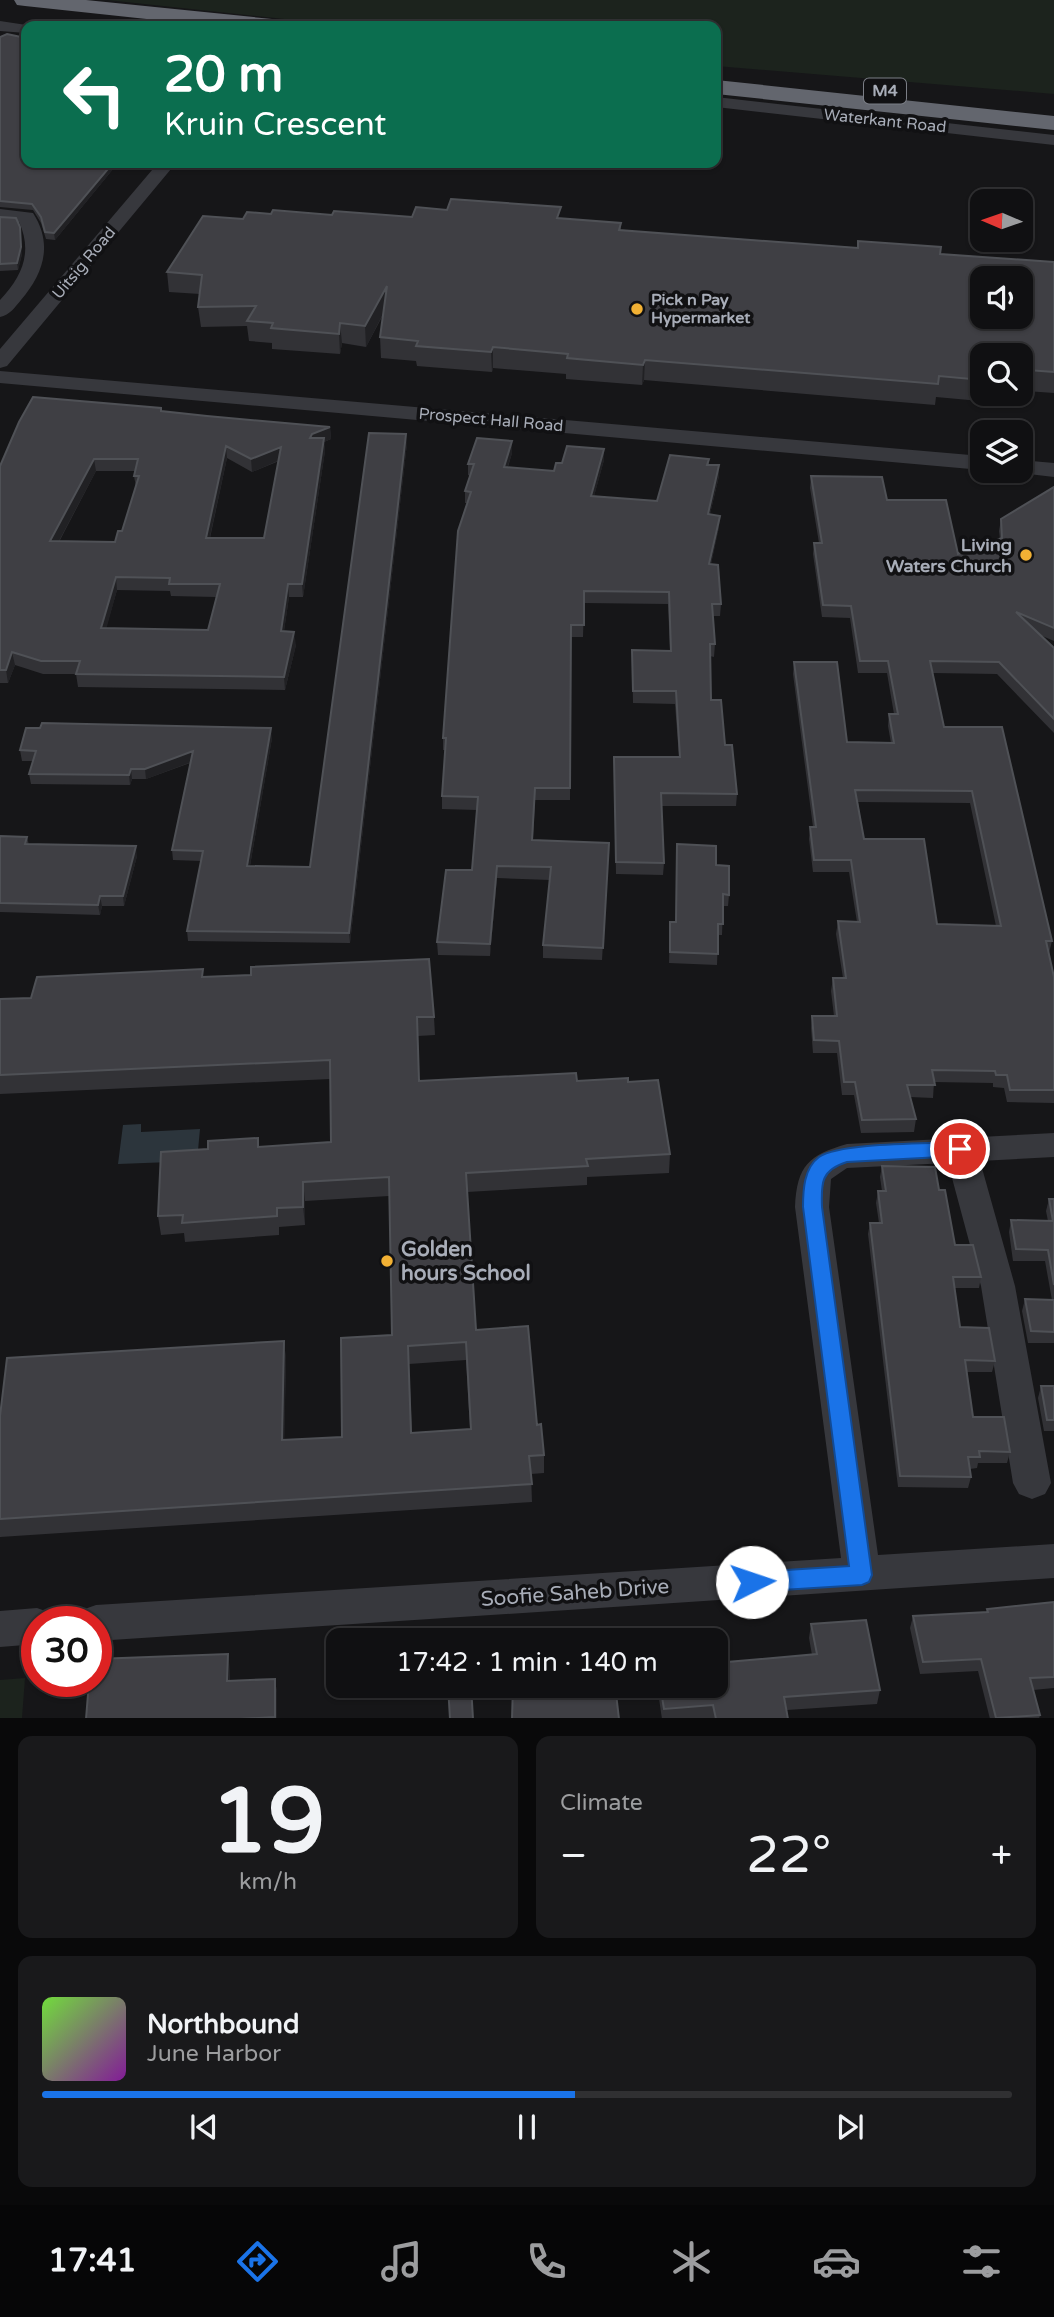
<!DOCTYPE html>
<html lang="en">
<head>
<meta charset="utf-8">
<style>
	:root { --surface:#101012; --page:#19191b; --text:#f1f3f6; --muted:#9c9d9f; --line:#303032; --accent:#1a73e8 }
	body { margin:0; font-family:"Varela Round",sans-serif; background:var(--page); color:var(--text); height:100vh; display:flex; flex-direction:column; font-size:26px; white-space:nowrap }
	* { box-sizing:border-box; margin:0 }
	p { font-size:23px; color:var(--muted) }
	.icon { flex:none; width:38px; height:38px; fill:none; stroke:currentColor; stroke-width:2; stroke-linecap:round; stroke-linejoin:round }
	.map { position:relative; height:1718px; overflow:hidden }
	.side { display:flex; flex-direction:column; gap:18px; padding:18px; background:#09090a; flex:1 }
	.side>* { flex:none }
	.banner { position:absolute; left:21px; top:21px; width:700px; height:147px; border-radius:14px; box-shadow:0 2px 5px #0004,0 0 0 2px var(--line); background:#0b6e4f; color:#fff; overflow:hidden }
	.needle { width:46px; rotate:272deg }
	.controls { position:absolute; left:970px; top:189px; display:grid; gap:14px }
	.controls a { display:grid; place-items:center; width:63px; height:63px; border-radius:14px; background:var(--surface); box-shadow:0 2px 5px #0004,0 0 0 2px var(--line); font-size:35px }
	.speed { position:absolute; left:21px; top:1606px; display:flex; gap:14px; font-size:35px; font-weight:700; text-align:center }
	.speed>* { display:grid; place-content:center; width:91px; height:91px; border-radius:50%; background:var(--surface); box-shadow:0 2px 5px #0004,0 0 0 2px var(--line); line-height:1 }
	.speed .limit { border:10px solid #d22; background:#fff; color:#111 }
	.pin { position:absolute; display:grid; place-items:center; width:60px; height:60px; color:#fff; margin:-30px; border:4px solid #fff; border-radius:50%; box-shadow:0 2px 7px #0007 }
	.me { position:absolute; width:77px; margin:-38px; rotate:86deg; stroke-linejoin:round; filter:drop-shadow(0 0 5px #0008) }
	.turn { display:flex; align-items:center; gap:24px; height:147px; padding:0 28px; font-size:32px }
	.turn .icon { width:91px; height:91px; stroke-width:2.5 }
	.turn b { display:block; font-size:49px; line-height:60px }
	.big { font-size:52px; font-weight:600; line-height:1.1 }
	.side .card { flex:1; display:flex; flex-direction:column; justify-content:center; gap:10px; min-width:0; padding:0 24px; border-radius:14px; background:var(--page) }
	.side .dial { align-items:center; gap:0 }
	.dial b { font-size:91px; line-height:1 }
	.song { display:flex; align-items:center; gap:21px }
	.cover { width:84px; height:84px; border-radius:10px; background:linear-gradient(135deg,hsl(100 70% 55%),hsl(290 70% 35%)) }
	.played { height:7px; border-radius:4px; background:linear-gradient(90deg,var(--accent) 55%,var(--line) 55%) }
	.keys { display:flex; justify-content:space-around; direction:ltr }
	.heat { display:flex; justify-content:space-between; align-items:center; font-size:38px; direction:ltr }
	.side .tiles { flex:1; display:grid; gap:18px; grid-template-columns:1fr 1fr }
	.card:last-child { grid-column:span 2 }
	.trip { position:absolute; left:326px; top:1628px; width:402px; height:70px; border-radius:14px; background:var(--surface); box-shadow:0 2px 5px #0004,0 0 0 2px var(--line); font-weight:600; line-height:70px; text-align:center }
	.dock { display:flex; height:112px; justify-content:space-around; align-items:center; background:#060607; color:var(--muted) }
	.dock .icon { width:49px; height:49px }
	.dock .active { color:var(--accent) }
	.dock b { font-size:32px; color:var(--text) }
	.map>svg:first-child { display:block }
</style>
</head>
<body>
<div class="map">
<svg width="1054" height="1719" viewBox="0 0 1054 1719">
	<rect width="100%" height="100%" fill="#161618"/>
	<path fill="#1c231d" d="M107,0h947v94l-338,-28v-40h-367z
		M25,1678l-3,40h-22v-38z"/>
	<path fill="#2c353c" d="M141,1124v8l59,-3 -3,32 -79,3 5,-39z"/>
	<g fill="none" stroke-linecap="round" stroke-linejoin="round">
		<path fill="#37383d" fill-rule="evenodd" d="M0,21l33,5h-7v7l-26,-2z
			M716,97l338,38v10l-338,-38z
			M158,163h18l-169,203 -7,2v-19z
			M0,209l33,4c20,31 11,60 -12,87 -6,7 -11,15 -21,17v-17c22,-23 33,-48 19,-78l-19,-1z
			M0,371l982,85v14l-982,-87z
			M1020,460l34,3v14l-42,-5 8,-1z
			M1054,1133v24l-74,4 35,125 36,197 -6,11 -13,5 -13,-5 -6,-11 -32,-197 -33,-123 -101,5 -16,11 -2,28 49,348 176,-11v34l-958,63v-19h-19l5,-12 14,-5 745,-47 -46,-351c2,-42 14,-52 52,-63z
			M37,1608l14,5 4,9h-18v22l-37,3v-36z"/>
		<path fill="#63666e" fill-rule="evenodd" d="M14,0h72l186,19 8,2 3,5h-71l-187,-20 -8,-1z
			M716,80l338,36v14l-338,-36z"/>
	</g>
	<path fill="#323236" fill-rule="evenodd" d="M0,37l118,126 -63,77 -9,-1 -5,-16 -8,-13 -33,-3z
		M271,214l141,3 149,1 60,5v7l433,32v131l-28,-2 -2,14 -88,-8 -1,8 -291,-25 -2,5 -76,-6v-5l-73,-6 -1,4 -75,-6 -1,-5 -35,-3 -1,-21 3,-22 -17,32 -24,-4 -2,11 -68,-5v-6l-23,-2 -2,-15 -46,1 -3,-20 2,-13 -31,-2 -2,-20 76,-53zM982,355h38v39h-38z
		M0,217l22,37 -4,16 -18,1z
		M162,411l45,5 123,11 1,12 -7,3 1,9 -22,146h-14l-5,34 12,14 -11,45 -207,-3 -2,-13h-33l-28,-9 -7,18h-8v-217zM227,458l25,14 27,-11 -15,77h-54zM96,471h39l-1,5 2,11 -14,44 -7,11h-56zM117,590l53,1 1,5 45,1 -8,33 -102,-2z
		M512,441v12l-4,14 46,4 8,-8 42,-14v11l-10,36 63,5 52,-42v6l10,11 -9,38 9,13 -8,37 10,40 -1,12h-7l2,28 -1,13 -4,-1 1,44 14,45 12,49 -1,12h-75l3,57 -1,12 -47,-1 -2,-105v-12h65l-4,-53 -42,-1 -1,-53 38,1 -2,-47 -84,-1 -1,34h-12l-1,163h-35l-2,40 76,3 -7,117 -59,-2v-13l7,-65 -53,-2 -7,78 -52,-1 -1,-13 35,-72 5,-60 -35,-1v-13l3,-46h-2v-12l24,-235h-2v-12l5,-15 -2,-1v-11z
		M407,443l-57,500 -162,-2 -1,-10 14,-70 -28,-1 -1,-10 18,-87 -44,16h-14l-2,6 -99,-1 -2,-10 4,-13h-11l-2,-11 252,-12 -22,128 60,1z
		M811,476l76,24 71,54 42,-15 -1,-8 2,-12 53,-32v154l-14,-6 14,13v85l-57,-59 -64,-1 11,54 108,214 -3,12 5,24v126l-47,-1 -3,-14 -11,-1v-4l-59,-1 -1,16 -23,-1 6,22 -2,13 -53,1 -7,-38h-12l-5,-42h-24l-2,-25 1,-12h22l-3,-25 2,-13h10l-7,-44 2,-13 19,1 -8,-50h-36l-4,-33 1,-12h3l-20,-153 1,-12 53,80 44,1 -3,-17 1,-12h5l-7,-41h-29l-8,-55 -28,-1 -9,-63 1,-11h5l-9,-55zM858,802l112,1 26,123 -59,-2 -73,-85z
		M0,836l27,1 2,8 108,11 -13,50h-22l-2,9 -100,-3z
		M677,844l39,21 13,30 -1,11h-5l-1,29h-4l-1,30 -48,-2 1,-41h6z
		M204,977l230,40 1,18 -17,1 1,45 209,1 42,72 -1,19 -82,4v8l-120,7 9,138 61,95 7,30v18l-13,1 1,28 -532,35v-121l284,-75 2,19 -2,80 58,-3 50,-102 -3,-139 -84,5v24l-26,2v8l-94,7 -1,-9 -23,2 -3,-19 101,-69 72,-5 -1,-63 -330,15v-95l31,-1zM466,1360l4,69 -58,4 -3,-69z
		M882,1166l57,24 16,55 26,32 -2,11h-24l5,39 35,34 -3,11h-25l6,45 37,35 -3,11h-29l-1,5 -7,1 1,8 -3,11 -70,-1 -30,-253 2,-11h9l-3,-20 2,-12h4l-2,-14z
		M1049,1199h5v144h-26l-6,-32 3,-12 27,1 -7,-39h-32l-4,-29 2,-12 37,1 -2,-10z
		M1041,1386h13v45h-10l-6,-33z
		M1054,1602v86l-21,2 7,25 -1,4h-49l-12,-48 -58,3 -10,-46 3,-12 73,-4 1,-3z
		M811,1624l69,66 -3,14 -90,6 1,9h-126l-5,-34h59l96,-30 -3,-17z
		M230,1669v12l45,-2 2,14v26h-191z"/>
	<path fill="#212124" d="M113,163h5l-63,77 -1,-7z
		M20,227l2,27 -4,16 -1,-7z
		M387,286v20l-21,41 -1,-21z
		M340,323l2,20 -2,11 -1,-20z
		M493,347v21l-1,4 -1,-20z
		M645,360l-1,20 -2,5 1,-20z
		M330,427l1,12 -7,3 1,9 -22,146 -1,-13 8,-146 2,-4z
		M406,434l1,9 -57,500 -1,-10z
		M512,441v12l-8,25v-11z
		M226,446l1,12 -20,92 -1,-12z
		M281,447l1,12 -30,13 -1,-13z
		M604,449v11l-13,47v-11z
		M94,459l2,12 -44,83 -2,-13z
		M719,465v11l-12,50 1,-12z
		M720,516l-1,11 -11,49 1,-12z
		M116,577l1,13 -14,51 -2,-13z
		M288,584l1,13 -7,47 -1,-13z
		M294,632l2,13 -11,45 -1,-13z
		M12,652l3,13 -7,18 -2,-13z
		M271,728l1,10 -24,139 -1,-11z
		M193,751l1,10 -48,18 -1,-10z
		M131,769l1,10 -2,6 -1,-10z
		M136,846l1,10 -13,50 -1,-10z
		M497,866v12l-7,78v-12z
		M100,896l2,10 -2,9 -2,-10z
		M303,1182l2,19v24l-2,-18z
		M284,1341l2,19 -2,98 -2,-18z
		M228,1654l2,15 -1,27 -2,-15z
		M275,1679l2,14v26h-2z"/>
	<path fill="#3f3f44" stroke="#4f5156" stroke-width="2" fill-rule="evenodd" d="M7,34l19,4v125h87l-59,70 -9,-1 -4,-15 -9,-13 -32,-3v-164z
		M451,199l110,8 -4,11 64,5 -2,7 239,18v-7l83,6 -1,7 114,8v110l-26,-2v14l-8,-1v-28h-38v25l-43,-4 -1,8 -293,-24 -2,5 -76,-7 1,-4 -75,-7 -2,5 -75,-6 2,-5 -38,-4 7,-51 -22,40 -25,-3 -1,11 -68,-6 2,-5 -26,-2 9,-15 -58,1 4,-32 -35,-3 36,-56 40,3 4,-7 24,2 2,-4 59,5 2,-4 78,6 4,-10 31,3zM982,278h38v39h-38z
		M0,217l16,1 4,9 1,20 -4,16 -17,1z
		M33,397l128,11v3l46,5 123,11 -18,7 -2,4h14l-22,146h-14l-7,47 13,1 -10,45 -208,-3 4,-13h-39l-29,-9 -6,18h-6v-204l19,-44zM226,446l25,13 30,-12 -17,91h-58zM94,459h44l-4,17h5l-17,55h-4l-3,11 -65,-1zM116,577l54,1 -1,6h51l-12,46 -107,-2z
		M369,433l37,1 -57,499 -162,-2 16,-80 -31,-1 21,-99 -48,18h-14l-2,6 -100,-1 7,-23 -16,-1 6,-22h14l2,-5 229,5 -24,138 63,1z
		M477,438l35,3 -8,26 50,4 2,-8h6l5,-17 37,3 -13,47 66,5 13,-46 39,4 -2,6h12l-11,49 12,2 -11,48 9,1 3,39h-9l3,40h-5l1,56h10l4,45h7l5,49 -76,-1 3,70 -48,-1 -2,-105h66l-4,-66h-43l-1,-41 39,1 -2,-59 -85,-1v34h-13l-1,163h-35l-3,52 77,3 -6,105 -60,-3 8,-78 -54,-1 -7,78 -53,-2 9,-72h26l6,-73 -36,-1 4,-58h-3l15,-207 13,-39 -6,-1 9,-27h-6z
		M811,476l71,1 5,23h59l12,54 44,-16 -1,-19 53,-32v141l-38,-16 38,36v71l-55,-57 -69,-1 14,66h58l50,214h-6l8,36v113h-44l-3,-15h-11l-1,-4 -63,-1 3,15h-28l9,34 -54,1 -7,-38h-11l-5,-41 -25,-1 -2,-24h25l-4,-38h13l-8,-57 22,1 -9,-62h-37l-4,-33h6l-22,-165h43l10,80 47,1 -5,-29h9l-10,-53h-28l-9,-55 -28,-1 -9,-62h8zM855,790l117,1 29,135 -64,-2 -13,-85h-60z
		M0,836l27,1 -2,7 111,2 -13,50h-23l-2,9 -98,-2z
		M677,844l39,2v19l13,1v29l-6,-1v30h-5v30l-48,-2v-30h6z
		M429,959l5,58h-17l2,64 157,-8 1,8 51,-3v4l30,-2 12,74 -84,5 2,7 -122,7 10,157 52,-4 9,99 4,-1 3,31 -15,1 3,28 -532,35v-103l7,-58 277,-17 -2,99 60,-3 -1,-99 51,-3 -3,-158 -86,5v25l-26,1v8l-95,7 1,-8 -25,1 3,-64 47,-3v-8l50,-3v9l73,-5 -1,-82 -330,15v-76l31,-1 6,-21 166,-8 -1,8 49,-2v-8zM466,1342l5,87 -60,4 -3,-87z
		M882,1166l53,1 4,23h6l10,55h18l8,32h-28l7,50 29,1 6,33 -30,-1 8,57h31l6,35 -31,-1 1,6h-12l3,20 -71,-1 -30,-253h12l-4,-32h8z
		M1049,1199h5v86l-6,-35 -32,-1 -5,-29 42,1z
		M1025,1299l29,1v32l-23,-1z
		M1041,1386h13v34h-7z
		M1054,1602v75l-24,1 10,37 -44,3 -15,-59 -58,3 -10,-46 75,-4 -1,-3z
		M866,1620l14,70 -96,7 4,22h-72l-3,-14 -49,4 -4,-24h56v-22l101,-9 -6,-30z
		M228,1654l-1,27 48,-2v38l-35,2h-154l3,-37h7v-23z
		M448,1685h23l2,34h-23z
		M513,1685h102l4,34h-107z"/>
	<path fill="#1a73e8" stroke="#114b97" stroke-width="2" d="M960,1142l7,3 2,4 -2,5 -7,2 -113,6c-26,8 -26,21 -25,45l50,368 -3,7 -7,3 -110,7 -8,-3 -3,-7 3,-7 8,-3 97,-6 -46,-359c0,-17 1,-39 16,-50 22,-15 111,-13 141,-15z"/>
	<g fill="#f2b134" stroke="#111113" stroke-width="2.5">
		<circle cx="637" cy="309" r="7"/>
		<circle cx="1026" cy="555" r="7"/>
		<circle cx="387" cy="1261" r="7"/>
	</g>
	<g text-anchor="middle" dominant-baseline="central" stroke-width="7" stroke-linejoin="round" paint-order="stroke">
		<rect fill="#111113" stroke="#7b7e86" stroke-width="2" x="864" y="78.5" width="42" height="25" rx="5"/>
		<g font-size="16" font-weight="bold" fill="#a8adb8">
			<text x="885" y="91">M4</text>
		</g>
		<g font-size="16" fill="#a8adb8" stroke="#111113">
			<text transform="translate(885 121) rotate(6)">Waterkant Road</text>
			<text transform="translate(84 263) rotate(-50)">Uitsig Road</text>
			<text transform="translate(491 420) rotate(5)">Prospect Hall Road</text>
		</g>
		<g font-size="16" font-weight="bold" fill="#a8adb8" stroke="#111113" text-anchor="start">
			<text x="651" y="300">Pick n Pay<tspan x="651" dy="18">Hypermarket</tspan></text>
		</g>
		<g font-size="18" font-weight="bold" fill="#a8adb8" stroke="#111113" text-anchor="end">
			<text x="1012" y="545">Living<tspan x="1012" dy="21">Waters Church</tspan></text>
		</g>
		<g font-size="21" font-weight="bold" fill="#a8adb8" stroke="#111113" text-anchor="start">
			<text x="401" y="1249">Golden<tspan x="401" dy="24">hours School</tspan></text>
		</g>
		<g font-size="21" fill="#a8adb8" stroke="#111113">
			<text transform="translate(575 1593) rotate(-4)">Soofie Saheb Drive</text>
		</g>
	</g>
</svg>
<div class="controls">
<a><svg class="needle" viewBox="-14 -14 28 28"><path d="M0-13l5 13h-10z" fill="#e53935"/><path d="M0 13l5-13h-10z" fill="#9c9d9f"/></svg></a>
<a><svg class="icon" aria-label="sound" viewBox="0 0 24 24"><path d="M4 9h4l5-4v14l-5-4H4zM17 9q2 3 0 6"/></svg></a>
<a><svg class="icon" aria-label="search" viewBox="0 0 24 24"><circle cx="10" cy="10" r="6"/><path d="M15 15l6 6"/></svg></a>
<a><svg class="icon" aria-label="layers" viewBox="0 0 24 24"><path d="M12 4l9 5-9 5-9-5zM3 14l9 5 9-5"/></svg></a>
</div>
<div class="speed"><div class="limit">30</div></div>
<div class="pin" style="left:960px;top:1149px;background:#d93025"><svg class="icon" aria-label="arrive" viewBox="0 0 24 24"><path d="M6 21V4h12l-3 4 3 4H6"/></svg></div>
<svg class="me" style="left:752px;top:1582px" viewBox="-20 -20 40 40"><circle r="19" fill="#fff"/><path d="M0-13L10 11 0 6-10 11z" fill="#1a73e8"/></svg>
<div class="trip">17:42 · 1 min · 140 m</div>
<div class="banner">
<div class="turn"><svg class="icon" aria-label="left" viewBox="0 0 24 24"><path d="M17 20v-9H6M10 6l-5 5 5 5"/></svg><div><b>20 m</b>Kruin Crescent</div></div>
</div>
</div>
<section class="side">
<div class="tiles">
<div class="card dial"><b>19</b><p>km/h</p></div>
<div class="card"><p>Climate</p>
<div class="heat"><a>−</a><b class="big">22°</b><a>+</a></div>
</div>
<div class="card">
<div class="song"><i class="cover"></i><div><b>Northbound</b><p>June Harbor</p></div></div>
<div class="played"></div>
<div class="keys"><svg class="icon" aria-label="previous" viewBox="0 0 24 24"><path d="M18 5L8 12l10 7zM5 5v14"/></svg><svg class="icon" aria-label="pause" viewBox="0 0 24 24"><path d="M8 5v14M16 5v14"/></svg><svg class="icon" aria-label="next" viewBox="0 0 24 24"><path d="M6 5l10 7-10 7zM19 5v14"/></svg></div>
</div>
</div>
</section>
<nav class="dock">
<b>17:41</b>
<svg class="icon active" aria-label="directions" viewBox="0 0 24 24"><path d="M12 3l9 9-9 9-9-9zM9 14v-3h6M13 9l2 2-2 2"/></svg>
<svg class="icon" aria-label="music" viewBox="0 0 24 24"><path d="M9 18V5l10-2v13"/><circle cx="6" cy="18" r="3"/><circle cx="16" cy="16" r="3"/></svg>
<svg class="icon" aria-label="phone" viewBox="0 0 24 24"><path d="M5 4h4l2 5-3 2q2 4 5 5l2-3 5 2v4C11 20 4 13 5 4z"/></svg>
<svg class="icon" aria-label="climate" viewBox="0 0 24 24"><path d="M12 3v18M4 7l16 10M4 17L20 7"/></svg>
<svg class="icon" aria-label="car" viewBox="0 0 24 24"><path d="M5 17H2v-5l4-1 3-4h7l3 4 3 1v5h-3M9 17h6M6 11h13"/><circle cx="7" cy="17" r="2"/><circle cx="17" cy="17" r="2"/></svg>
<svg class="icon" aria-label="filters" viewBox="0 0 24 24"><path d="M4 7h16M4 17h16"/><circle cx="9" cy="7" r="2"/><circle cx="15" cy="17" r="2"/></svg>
</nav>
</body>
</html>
